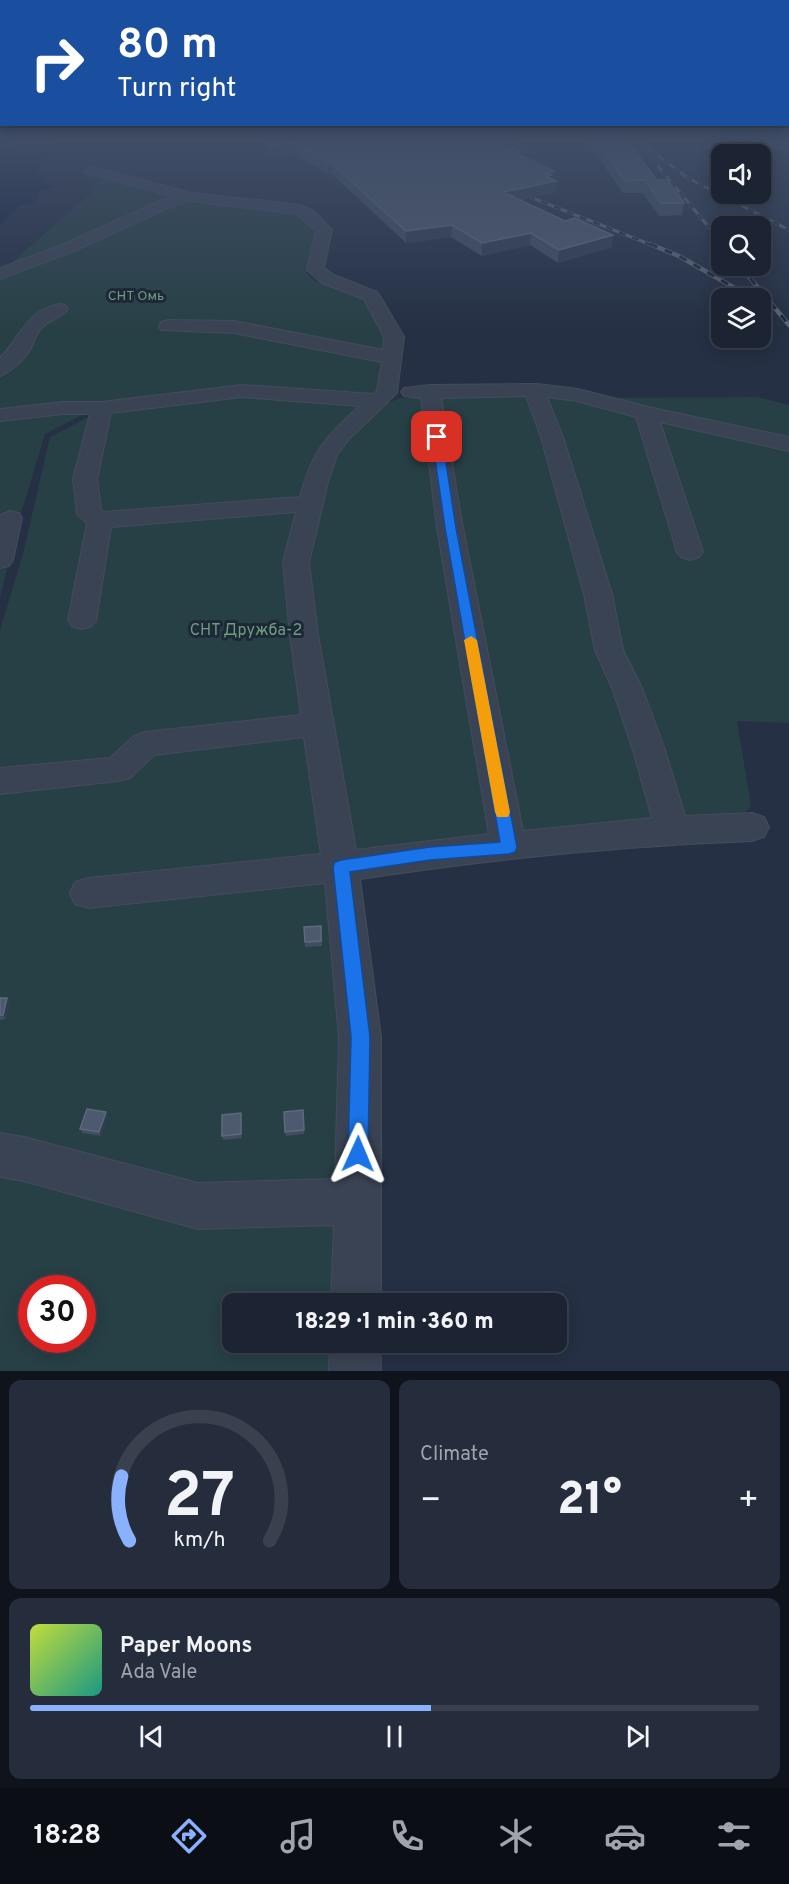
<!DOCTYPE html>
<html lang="en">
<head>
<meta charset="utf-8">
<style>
	:root { --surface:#1c2433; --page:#252c3b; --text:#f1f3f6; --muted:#a0a4ac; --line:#3a414e; --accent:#8ab1fe }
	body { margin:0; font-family:Overpass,sans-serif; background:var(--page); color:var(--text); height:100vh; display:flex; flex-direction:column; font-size:22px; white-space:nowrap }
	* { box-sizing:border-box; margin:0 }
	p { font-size:20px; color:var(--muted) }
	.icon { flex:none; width:33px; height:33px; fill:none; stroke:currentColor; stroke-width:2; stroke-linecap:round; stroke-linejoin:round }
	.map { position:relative; height:1371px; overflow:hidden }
	.panel { display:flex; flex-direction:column; gap:9px; padding:9px; background:#0f141c; flex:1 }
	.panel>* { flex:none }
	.banner { position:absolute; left:0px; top:0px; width:789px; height:126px; box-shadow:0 3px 15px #0003,0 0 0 2px var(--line); background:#1a4fa0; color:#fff; overflow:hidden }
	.buttons { position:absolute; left:711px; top:144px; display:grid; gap:12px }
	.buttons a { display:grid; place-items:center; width:60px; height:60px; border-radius:12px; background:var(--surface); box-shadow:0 3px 15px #0003,0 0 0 2px var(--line); font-size:30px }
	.speed { position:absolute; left:18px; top:1275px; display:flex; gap:12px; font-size:30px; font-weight:700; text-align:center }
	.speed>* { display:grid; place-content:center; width:78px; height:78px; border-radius:50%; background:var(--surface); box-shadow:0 3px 15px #0003,0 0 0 2px var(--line); line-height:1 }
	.speed .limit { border:9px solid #d22; background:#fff; color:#111 }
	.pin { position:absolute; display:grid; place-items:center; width:51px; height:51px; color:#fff; margin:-26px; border-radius:12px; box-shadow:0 3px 9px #0006 }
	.me { position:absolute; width:66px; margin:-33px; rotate:1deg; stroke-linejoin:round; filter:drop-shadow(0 0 4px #0008) }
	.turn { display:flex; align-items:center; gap:21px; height:126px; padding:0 18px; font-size:27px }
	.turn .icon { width:78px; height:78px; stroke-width:2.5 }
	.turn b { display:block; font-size:42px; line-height:51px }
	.big { font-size:45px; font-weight:800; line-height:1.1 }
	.panel .widget { flex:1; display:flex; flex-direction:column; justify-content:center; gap:9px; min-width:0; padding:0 21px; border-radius:12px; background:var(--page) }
	.panel .dial { align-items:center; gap:0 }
	.dial svg { height:156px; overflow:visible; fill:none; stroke:var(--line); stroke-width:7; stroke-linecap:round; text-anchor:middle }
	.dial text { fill:var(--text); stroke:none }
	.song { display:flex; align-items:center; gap:18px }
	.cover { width:72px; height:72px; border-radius:9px; background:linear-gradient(135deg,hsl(70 70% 55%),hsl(170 70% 35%)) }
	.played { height:6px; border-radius:3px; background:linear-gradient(90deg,var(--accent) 55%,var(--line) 55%) }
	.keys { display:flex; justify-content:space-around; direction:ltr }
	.heat { display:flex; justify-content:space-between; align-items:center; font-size:33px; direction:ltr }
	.panel .tiles { flex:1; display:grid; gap:9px; grid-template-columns:1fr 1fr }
	.widget:last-child { grid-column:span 2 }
	.trip { position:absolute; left:222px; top:1293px; width:345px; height:60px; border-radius:12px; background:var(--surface); box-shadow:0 3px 15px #0003,0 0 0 2px var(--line); font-weight:800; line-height:60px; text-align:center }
	.tabs { display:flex; height:96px; justify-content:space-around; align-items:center; background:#0b0e14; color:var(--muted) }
	.tabs .icon { width:42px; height:42px }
	.tabs .selected { color:var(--accent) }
	.tabs b { font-size:27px; color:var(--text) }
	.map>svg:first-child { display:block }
</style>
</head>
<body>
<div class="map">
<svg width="789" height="1371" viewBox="0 0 789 1371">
	<rect width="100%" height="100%" fill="#253044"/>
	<path fill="#274045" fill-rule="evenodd" d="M100,176l50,16 42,9 111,14 14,14 -11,44 8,8 50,16 24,40 -8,55 -8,7 -87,-7 -187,15 -53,27 -26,86 -19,78v-328l10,-6 79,-69z
		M245,393l141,11 13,-6 129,-4 45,4 184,-1 32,8v318l-52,-2 14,85 -12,13 -418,36 23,202 -4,246 -108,1v38l108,1 -1,28h-339v-741l23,-76 27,-117 50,-26zM32,1288h50v52h-50z"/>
	<path fill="#172643" d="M0,138h59l-1,16 -16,6 -5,9 9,15 10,2 -16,5 -6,13 -13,1 -21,20z"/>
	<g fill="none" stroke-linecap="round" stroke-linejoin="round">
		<g stroke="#434c5d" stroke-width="2">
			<path id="minor" d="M754,138h22l13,4v8z
				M91,166l100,27 110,12 13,6 18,19 -8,38 10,7 43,17 3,4 24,41 -7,56 -48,46 -12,16 -9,27 -19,80 9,73 38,215 133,-16 -52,-306 -16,-130 -17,-2 -3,-4 3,-4 26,-3 107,-1 41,5 70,18 141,30v14l-129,-29 43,130 -4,5 -9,3 -9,-3 -4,-5 -41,-135 -59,-16 -30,-4 16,40 49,157 11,56 19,38 22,59 21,69 67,-3 12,4 5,10 -5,10 -12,4c-131,5 -262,18 -392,38l21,158v267h-50l3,-79 -136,4 -174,-48 -24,-4v-44l24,4 174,46 137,-4 4,-142 -14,-154 -237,25 -13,-4 -5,-11 5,-11 13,-4 233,-24 -17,-117 -150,18 -24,23 -12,3 -118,13v-26l110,-10 24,-22 11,-4 156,-17 -11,-80 -7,-73 13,-50 -185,15 -15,93 -4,6 -10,3 -10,-3 -4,-6 19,-97 -10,-9 -4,-35 17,-65h-27l-63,7v-12l63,-7h39l140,-17 131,9 4,-3 5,-29 -148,-29 -73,-3 -2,-4 2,-4 7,-2 66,1 149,29 1,-13 -20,-38 -42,-16 -15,-13 9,-39 -19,-17 -107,-13 -20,6 -96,44 -74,28v-11l62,-23 98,-44 14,-4 -88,-24 -2,-3zM526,396l15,41 43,157 11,56 17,38 20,59 20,71 -129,13 -60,-303 -22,-130zM242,397l118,9c-35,30 -48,46 -60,91l-196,15 -3,-2 -4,-31 14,-66z
				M59,304l6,1 3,4c-5,8 -16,10 -23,16 -8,6 -10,14 -14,23 -5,10 -21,25 -31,28v-18c21,-21 24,-46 59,-54z
				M10,511l9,2 3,5 -9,42 -4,6 -9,2v-53z
				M330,1342h50l1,29h-52z"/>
		</g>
		<use href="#minor" fill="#3a4353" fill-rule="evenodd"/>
		<g stroke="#5b667a" stroke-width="3">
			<path id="rail-far1" d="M745,138l44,11
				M641,143l47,35 101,52
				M653,160l69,83
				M515,191l139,55"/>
		</g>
		<g stroke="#5b667a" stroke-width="4.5">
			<path id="rail" d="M650,244l29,12 73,42
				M740,266l49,59"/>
		</g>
		<use href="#rail-far1" stroke="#1e2839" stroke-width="2" stroke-dasharray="7" stroke-linecap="butt"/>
		<use href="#rail" stroke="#1e2839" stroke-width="3" stroke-dasharray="8" stroke-linecap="butt"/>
	</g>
	<path fill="#404d62" d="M267,138l258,4 -18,3 15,11 32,15 -1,9 3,1 -1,11 -35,8 92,47 -54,16 -28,-18 -48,11 -31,-19 -45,6 -74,-69h-4l-34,-21 -26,3z
		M585,138h40l32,42 27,23 -2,12 -23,1 -16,-23h-20z
		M321,926l1,20 -17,1 -1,-20z
		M0,998l9,4 -3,17 -6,1z
		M106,1112l2,4 -7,20 -19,-3 -2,-4z
		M304,1114v20l-18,2 -1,-4z
		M242,1117v21l-19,2 -1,-4z"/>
	<path fill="#303c51" d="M491,138h34v4l-34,6z
		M293,143l1,10 -26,3 -1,-10z
		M328,163h3l1,11h-4z
		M554,171l-1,11 3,-1 -1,11 -53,11 1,-11 43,-19z
		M452,225l-1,12 -45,6v-12z
		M531,233l-1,12 -48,11v-13z
		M613,235l-1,12 -54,16 1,-13z
		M7,998l2,4 -3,17 -3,-4z
		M106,1112l2,4 -7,20 -2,-4z
		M241,1113l1,4v21l-1,-4z"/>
	<path fill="#4d596e" stroke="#5d697c" stroke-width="1.5" d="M267,138h227l28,14 -7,1 39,18 -8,2 5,2 -5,1 10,5 -53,11 62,29 10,-3 38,17 -54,15 -28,-17 -49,10 -30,-18 -46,6 -75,-68h-3l-35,-20 -26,3z
		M595,138h30l32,42h10l17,23h-23l-16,-23 -20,1z
		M321,926v15l-16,1 -1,-15z
		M0,998h7l-4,17h-3z
		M87,1109l19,3 -7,20 -19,-3z
		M303,1110l1,20 -19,2 -1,-20z
		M241,1113v21l-19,2v-21z"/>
	<linearGradient id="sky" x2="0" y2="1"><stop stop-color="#141a25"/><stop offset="0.42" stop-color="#404e67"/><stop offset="1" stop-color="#404e67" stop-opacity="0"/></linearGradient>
	<rect width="789" height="330" fill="url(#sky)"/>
	<path fill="#1a73e8" stroke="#114b97" stroke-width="1.5" d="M437,434l5,3 14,91 61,319 -2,5 -6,2 -79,6 -80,12 20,165 -2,117 -3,8 -7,3 -7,-3 -3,-8 3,-117 -18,-170 2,-5 6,-2 89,-13 70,-5 -55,-314 -13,-91z"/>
	<path fill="#f59e0b" d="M471,636l6,4 33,172 -2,5h-11l-2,-5 -31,-172z"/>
	<g text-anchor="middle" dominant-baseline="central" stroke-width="6" stroke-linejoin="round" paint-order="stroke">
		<g font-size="14" fill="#6c9f7b" stroke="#1e2839">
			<text x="136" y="296">СНТ Омь</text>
		</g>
		<g font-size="16" fill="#6c9f7b" stroke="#1e2839">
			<text x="246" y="631">СНТ Дружба-2</text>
		</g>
	</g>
</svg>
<div class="buttons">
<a><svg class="icon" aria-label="sound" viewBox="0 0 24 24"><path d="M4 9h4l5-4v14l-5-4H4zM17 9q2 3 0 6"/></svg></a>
<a><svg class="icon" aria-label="search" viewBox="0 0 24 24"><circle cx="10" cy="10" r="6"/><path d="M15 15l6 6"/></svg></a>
<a><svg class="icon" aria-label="layers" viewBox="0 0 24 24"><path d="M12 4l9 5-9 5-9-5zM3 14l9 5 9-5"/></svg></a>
</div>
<div class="speed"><div class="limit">30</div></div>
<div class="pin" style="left:437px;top:437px;background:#d93025"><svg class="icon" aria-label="arrive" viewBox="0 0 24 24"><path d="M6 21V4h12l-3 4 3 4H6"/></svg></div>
<svg class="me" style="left:358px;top:1154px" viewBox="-20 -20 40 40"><path d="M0-17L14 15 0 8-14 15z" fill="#1a73e8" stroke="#fff" stroke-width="4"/></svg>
<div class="trip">18:29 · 1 min · 360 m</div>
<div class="banner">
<div class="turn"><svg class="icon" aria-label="right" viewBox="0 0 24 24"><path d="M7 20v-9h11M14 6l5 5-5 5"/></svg><div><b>80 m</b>Turn right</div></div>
</div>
</div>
<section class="panel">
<div class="tiles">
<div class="widget dial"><svg viewBox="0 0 100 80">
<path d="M14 69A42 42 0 1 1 86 69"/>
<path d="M14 69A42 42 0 0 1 10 36" stroke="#8ab1fe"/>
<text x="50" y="56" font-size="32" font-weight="700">27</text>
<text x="50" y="72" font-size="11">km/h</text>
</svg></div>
<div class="widget"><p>Climate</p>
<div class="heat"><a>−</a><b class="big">21°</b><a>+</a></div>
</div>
<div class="widget">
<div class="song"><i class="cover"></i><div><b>Paper Moons</b><p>Ada Vale</p></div></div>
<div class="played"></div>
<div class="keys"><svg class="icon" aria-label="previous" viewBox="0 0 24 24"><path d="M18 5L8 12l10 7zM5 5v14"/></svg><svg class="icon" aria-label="pause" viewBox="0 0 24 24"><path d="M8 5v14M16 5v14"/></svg><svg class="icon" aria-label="next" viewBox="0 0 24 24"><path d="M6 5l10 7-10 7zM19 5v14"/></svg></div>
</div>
</div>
</section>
<nav class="tabs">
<b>18:28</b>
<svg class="icon selected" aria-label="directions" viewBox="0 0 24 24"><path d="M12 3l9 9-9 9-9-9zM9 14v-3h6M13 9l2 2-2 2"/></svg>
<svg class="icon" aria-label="music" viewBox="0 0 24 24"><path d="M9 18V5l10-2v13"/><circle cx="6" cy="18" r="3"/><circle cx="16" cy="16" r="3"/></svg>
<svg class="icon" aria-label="phone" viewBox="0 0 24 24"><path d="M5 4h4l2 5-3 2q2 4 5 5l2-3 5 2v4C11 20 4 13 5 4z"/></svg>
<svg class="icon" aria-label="climate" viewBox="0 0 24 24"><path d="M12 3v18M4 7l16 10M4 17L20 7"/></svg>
<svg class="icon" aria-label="car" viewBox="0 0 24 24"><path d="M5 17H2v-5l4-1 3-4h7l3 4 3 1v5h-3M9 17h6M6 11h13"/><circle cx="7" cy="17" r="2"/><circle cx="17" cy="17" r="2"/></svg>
<svg class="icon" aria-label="filters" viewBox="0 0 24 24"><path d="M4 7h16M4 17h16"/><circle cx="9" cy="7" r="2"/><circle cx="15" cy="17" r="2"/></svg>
</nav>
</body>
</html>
